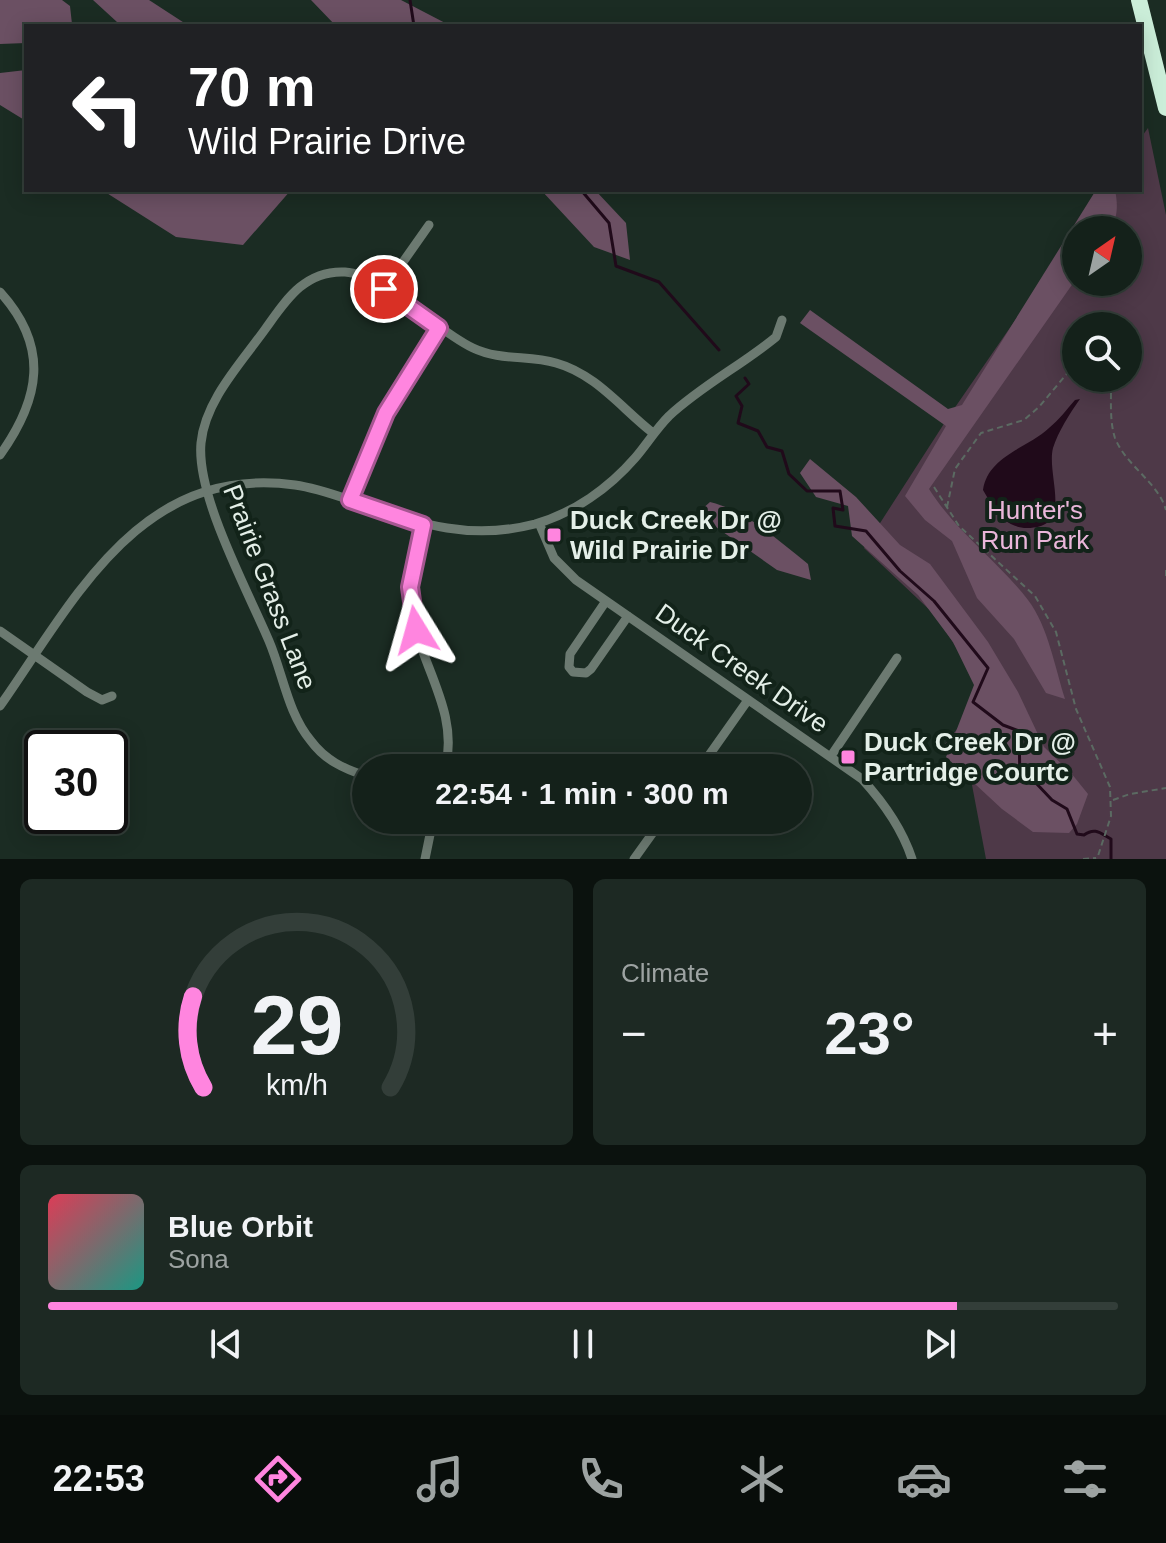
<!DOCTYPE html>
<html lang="en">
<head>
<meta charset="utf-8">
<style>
	:root { --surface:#14211a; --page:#1d2923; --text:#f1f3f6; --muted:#9da3a2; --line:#333e39; --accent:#ff85df }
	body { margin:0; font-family:Helvetica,sans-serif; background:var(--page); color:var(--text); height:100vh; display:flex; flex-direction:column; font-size:30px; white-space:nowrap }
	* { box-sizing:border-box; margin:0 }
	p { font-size:26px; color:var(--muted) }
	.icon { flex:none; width:44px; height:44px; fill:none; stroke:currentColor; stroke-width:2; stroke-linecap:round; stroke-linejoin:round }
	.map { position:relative; height:859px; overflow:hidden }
	.drawer { display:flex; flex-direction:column; gap:20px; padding:20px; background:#0b120e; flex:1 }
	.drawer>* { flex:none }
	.guide { position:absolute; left:24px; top:24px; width:1118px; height:168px; border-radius:0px; box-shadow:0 4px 20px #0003,0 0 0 2px var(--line); background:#202124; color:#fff; overflow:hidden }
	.needle { width:52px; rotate:34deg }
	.fabs { position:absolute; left:1062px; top:216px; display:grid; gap:16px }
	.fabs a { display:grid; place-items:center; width:80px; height:80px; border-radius:50%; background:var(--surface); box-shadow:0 4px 20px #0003,0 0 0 2px var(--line); font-size:40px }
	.speed { position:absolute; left:24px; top:730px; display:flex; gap:16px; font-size:40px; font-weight:700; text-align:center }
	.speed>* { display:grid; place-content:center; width:104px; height:104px; border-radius:50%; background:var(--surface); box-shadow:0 4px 20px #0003,0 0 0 2px var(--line); line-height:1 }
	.speed .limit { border:4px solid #111; border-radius:12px; background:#fff; color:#111 }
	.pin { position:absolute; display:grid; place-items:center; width:68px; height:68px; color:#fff; margin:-34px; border:4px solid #fff; border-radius:50%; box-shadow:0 2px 8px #0007 }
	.me { position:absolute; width:88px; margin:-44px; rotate:352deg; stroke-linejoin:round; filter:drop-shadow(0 0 6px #0008) }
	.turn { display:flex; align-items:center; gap:28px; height:168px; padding:0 32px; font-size:36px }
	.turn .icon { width:104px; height:104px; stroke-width:2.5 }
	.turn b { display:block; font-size:56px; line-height:68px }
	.big { font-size:60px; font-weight:700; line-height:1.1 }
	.drawer .widget { flex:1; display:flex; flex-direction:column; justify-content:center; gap:12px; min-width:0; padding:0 28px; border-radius:12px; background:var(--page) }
	.drawer .dial { align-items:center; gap:0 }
	.dial svg { height:208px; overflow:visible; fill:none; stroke:var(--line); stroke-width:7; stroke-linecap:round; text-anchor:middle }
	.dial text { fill:var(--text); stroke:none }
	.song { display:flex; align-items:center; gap:24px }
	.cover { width:96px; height:96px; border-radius:12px; background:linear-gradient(135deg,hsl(350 70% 55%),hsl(170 70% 35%)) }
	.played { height:8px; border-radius:4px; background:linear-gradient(90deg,var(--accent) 85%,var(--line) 85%) }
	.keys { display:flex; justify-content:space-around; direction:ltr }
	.heat { display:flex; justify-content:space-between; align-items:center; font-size:44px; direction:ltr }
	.drawer .tiles { flex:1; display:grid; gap:20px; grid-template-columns:1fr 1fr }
	.widget:last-child { grid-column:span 2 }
	.trip { position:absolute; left:352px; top:754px; width:460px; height:80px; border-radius:40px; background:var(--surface); box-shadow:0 4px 20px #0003,0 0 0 2px var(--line); font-weight:700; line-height:80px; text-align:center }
	.tabs { display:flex; height:128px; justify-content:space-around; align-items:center; background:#080d0a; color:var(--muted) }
	.tabs .icon { width:56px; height:56px }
	.tabs .current { color:var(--accent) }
	.tabs b { font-size:36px; color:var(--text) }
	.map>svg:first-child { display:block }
</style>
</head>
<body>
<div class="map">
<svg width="1166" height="859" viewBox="0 0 1166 859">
	<rect width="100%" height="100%" fill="#1b2c23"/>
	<path fill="#4e3948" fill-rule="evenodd" d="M1148,128l18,87v644h-180l-14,-74 -28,-40 42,-51 -50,-78 -72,-68 83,-129 129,-187v50h52v-52h-51l28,-40h35v-51zM1076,326h52v52h-52z"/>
	<path fill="#6b5063" d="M0,0h62l8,6 2,18 -3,2h-43v17l-26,1z
		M93,0h56l40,26h-72v-4z
		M311,0h90l50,26h-115z
		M26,70v51l-26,-16v-32z
		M102,190h189l-48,55 -67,-8z
		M541,190h54l31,33 4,37 -36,-13z
		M1096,190h19c3,14 3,28 -5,40h-34v49l-147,210c28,44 68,71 99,111 20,26 27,68 37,99l-19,-6 -32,-54 -37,-41 -25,-57 -27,-21 -20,-24 41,-70 -146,-103 10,-13 138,99 14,-4z
		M810,459l46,38 44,48 30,19 58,78 30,50 26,55 27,26 17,21 -11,30 -8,9 -36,-1 -31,-23 -56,-52 28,-72 -21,-43 -35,-47 -66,-59 -4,-30 -32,-9 -16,-24z
		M710,502c37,9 69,39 98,62l3,16 -34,-10 -74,-52 -2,-8z"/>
	<path fill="#200a1a" d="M1080,399c-10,14 -22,33 -27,49 -7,28 22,80 -26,80 -23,0 -34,-21 -44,-38 5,-34 43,-41 66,-62 10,-8 18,-19 26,-28z"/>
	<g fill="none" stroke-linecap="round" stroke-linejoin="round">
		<path stroke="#200a1a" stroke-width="3" d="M410,0l4,26
			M581,190l28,33 7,43 43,16 60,68
			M745,378l4,6 -13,12 6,10 -4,17 20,8 9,16 15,4 7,23 18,17h33l3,19 -10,-2 2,18 31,5 34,40 34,30 54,67 -15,34 30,23 16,6 1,50 15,1 17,18 15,9 10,25 7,1c11,-8 16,-2 27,4v20"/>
		<path stroke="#5b6a62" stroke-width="2" stroke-dasharray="6 4" stroke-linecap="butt" d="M1100,378l11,10c0,17 -1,35 4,50 11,28 43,44 51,72
			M934,487l25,39 76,70 21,36 20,77 34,78 1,29 -14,43
			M947,507l8,-38 26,-36 43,-13 15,-13 31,-37 6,-1
			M1166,570v7
			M1113,800l17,-6 36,-6
			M1083,859l13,-1"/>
		<path stroke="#6c7a71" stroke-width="9" d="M384,289l45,-64
			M0,292c50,55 40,107 0,163
			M350,500l36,-87 53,-85
			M539,523l15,35 22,22 286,199c22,24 40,49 50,80
			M423,525c-8,27 -16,57 -12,86 9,53 49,102 34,157
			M606,601l-36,53 -1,13 4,5 13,1 5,-4 37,-53
			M0,631l87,61 15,8 10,-4
			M0,706c75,-107 140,-242 295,-221 22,3 43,11 64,18 62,21 110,38 176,21 39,-11 74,-36 100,-66 12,-14 21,-29 34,-42 32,-30 73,-51 107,-79l6,-17
			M831,756l66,-98
			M700,768l48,-68
			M366,776c-22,-7 -41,-16 -55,-35 -23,-27 -28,-67 -42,-100 -21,-50 -73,-145 -68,-198 4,-43 41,-81 65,-115 20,-28 39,-58 79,-56 38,2 91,59 128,76 27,13 56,7 83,15 40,11 66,46 97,70
			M425,859l8,-39
			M634,859l28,-39"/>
		<path stroke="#cbeed9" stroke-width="16" d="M1139,0l27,108"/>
	</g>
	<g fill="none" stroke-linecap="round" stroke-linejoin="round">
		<g stroke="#a65691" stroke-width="20">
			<path id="route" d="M384,289l55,39 -53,85 -36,87 73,25 -13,62 6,43"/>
		</g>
		<use href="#route" stroke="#ff85df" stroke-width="14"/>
	</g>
	<g fill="#ff85df" stroke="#122319" stroke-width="3">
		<rect x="546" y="527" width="16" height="16" rx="4"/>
		<rect x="840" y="749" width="16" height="16" rx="4"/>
	</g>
	<g text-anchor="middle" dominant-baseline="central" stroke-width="8" stroke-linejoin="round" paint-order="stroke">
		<g font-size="26" fill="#eab6da" stroke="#122319">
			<text x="1035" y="510">Hunter's<tspan x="1035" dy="30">Run Park</tspan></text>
		</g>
		<g font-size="26" font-weight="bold" fill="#e4efe8" stroke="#122319" text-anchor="start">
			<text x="570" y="520">Duck Creek Dr @<tspan x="570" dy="30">Wild Prairie Dr</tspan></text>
			<text x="864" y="742">Duck Creek Dr @<tspan x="864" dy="30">Partridge Courtc</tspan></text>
		</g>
		<g font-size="26" fill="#e4efe8" stroke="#122319">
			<text transform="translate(270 587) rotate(69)">Prairie Grass Lane</text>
			<text transform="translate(742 668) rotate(35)">Duck Creek Drive</text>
		</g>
	</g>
</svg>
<div class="fabs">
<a><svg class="needle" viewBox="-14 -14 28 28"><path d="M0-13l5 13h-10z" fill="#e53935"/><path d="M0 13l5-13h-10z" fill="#9da3a2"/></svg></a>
<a><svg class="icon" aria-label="search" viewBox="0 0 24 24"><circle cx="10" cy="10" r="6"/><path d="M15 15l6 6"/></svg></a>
</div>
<div class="speed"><div class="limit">30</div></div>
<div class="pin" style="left:384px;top:289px;background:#d93025"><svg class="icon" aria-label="arrive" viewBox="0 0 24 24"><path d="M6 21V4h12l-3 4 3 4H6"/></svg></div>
<svg class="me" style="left:416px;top:630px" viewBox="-20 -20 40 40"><path d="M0-17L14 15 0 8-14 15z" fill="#ff85df" stroke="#fff" stroke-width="4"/></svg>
<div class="trip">22:54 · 1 min · 300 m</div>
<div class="guide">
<div class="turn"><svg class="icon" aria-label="left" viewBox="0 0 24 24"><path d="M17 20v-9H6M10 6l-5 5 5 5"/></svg><div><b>70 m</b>Wild Prairie Drive</div></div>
</div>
</div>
<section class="drawer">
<div class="tiles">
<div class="widget dial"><svg viewBox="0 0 100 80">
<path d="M14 69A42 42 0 1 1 86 69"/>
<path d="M14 69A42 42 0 0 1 10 34" stroke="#ff85df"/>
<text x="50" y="56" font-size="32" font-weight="700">29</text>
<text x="50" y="72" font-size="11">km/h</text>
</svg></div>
<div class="widget"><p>Climate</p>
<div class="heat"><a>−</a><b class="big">23°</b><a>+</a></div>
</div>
<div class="widget">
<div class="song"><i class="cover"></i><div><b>Blue Orbit</b><p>Sona</p></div></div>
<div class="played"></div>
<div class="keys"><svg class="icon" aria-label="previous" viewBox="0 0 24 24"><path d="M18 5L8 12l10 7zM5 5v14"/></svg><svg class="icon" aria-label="pause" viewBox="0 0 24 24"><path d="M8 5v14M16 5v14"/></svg><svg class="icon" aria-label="next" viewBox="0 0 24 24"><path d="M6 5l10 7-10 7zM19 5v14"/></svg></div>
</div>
</div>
</section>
<nav class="tabs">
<b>22:53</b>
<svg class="icon current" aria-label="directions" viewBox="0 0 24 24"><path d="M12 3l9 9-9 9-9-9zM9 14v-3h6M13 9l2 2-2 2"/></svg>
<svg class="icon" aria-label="music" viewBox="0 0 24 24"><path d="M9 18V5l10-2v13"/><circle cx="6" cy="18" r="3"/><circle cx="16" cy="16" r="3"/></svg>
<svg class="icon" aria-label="phone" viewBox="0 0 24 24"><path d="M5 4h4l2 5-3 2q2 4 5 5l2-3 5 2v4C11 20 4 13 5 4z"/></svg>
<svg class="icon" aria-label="climate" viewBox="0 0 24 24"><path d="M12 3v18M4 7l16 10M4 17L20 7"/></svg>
<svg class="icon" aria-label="car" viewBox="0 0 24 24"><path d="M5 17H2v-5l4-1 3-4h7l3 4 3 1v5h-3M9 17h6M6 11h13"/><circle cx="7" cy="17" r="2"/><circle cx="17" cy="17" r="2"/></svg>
<svg class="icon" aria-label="filters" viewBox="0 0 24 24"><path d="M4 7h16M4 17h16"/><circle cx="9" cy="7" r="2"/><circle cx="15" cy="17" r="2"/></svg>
</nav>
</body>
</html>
